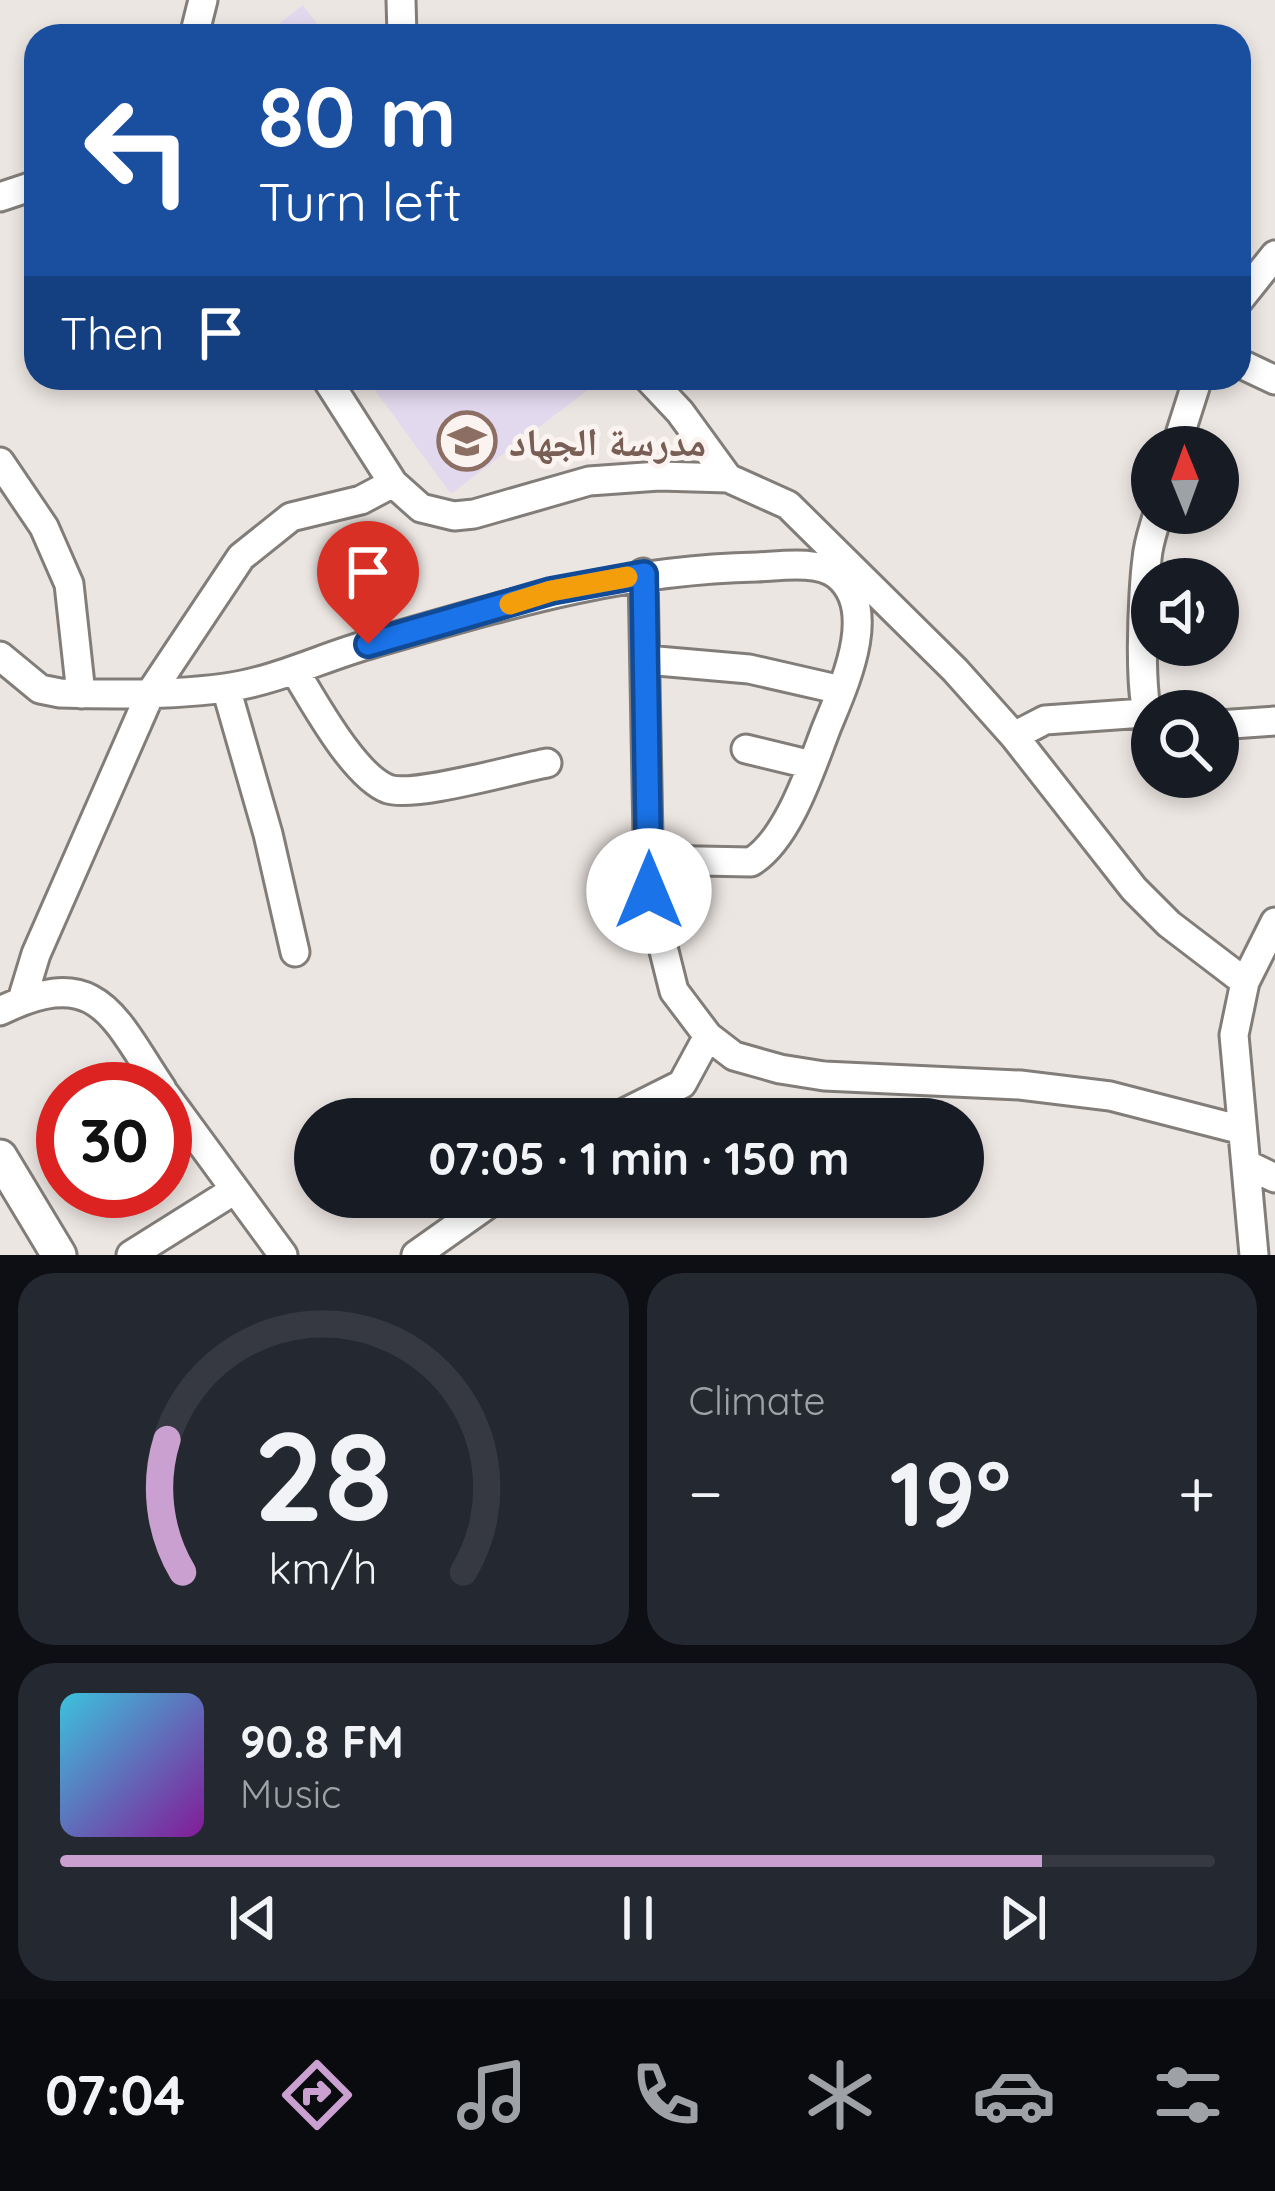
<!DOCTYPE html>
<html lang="en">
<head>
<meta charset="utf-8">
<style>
	:root { --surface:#171b24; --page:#242831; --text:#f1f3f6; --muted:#9ea1a6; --line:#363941; --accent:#caa0d0 }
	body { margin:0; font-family:Quicksand,"Noto Naskh Arabic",sans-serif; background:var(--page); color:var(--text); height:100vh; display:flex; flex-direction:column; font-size:45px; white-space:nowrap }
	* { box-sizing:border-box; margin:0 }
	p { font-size:39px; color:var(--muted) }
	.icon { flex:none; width:66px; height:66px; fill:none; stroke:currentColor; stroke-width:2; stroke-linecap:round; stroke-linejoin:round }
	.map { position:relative; height:1255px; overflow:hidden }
	.side { display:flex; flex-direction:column; gap:18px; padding:18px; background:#0d0f14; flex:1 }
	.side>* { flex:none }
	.guide { position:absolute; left:24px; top:24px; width:1227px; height:366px; border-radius:36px; box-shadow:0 6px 18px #0003; background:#1a4fa0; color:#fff; overflow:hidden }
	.needle { width:78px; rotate:359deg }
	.fabs { position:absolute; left:1131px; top:426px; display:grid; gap:24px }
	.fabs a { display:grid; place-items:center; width:108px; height:108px; border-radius:50%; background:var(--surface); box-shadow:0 6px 18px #0003; font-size:60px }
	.speed { position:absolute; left:36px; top:1062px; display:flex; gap:24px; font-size:60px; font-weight:700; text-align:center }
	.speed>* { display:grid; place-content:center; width:156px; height:156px; border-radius:50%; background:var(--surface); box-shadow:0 6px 18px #0003; line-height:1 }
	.speed .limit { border:18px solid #d22; background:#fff; color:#111 }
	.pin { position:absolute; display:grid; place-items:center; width:102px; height:102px; color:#fff; margin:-123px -51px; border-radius:50% 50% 50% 0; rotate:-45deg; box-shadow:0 0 12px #0007 }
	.pin .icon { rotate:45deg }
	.me { position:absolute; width:132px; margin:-66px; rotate:0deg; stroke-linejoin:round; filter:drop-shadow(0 0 9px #0008) }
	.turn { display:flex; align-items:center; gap:42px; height:252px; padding:0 36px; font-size:54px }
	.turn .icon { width:156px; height:156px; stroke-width:2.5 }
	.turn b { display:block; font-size:84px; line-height:102px }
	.then { display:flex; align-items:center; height:114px; padding:0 36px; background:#0003; gap:24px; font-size:45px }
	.big { font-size:90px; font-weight:700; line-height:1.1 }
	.side .widget { flex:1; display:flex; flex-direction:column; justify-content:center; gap:18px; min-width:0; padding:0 42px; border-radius:36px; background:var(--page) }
	.side .dial { align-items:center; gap:0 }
	.dial svg { height:312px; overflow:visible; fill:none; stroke:var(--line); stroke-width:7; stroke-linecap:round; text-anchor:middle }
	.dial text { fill:var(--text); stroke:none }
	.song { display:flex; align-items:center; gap:36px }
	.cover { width:144px; height:144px; border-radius:18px; background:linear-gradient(135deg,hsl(190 70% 55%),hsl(290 70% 35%)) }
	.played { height:12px; border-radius:6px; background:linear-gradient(90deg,var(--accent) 85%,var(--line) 85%) }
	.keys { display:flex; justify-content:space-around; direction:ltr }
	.heat { display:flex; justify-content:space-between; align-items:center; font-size:66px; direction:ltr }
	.side .tiles { flex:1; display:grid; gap:18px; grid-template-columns:1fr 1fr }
	.widget:last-child { grid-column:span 2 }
	.trip { position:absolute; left:294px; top:1098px; width:690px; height:120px; border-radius:60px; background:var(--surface); box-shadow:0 6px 18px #0003; font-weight:700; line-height:120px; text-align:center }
	.tab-bar { display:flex; height:192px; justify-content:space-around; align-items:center; background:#090b0e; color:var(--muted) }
	.tab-bar .icon { width:84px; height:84px }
	.tab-bar .active { color:var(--accent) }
	.tab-bar b { font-size:54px; color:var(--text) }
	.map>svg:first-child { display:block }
</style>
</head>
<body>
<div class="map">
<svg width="1275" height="1255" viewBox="0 0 1275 1255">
	<rect width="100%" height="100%" fill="#ece6e2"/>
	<path fill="#e2d9ee" d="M303,5l23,31h-63z
		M366,378h215l8,11 -138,105z"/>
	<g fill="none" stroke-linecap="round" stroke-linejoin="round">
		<g stroke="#827d79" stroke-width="33">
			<path id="minor" d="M401,0l1,36
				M194,36l9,-36
				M0,197l36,-12
				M1239,300l36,-45
				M1239,363l36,17
				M326,378l67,105 28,25 33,8 20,-2 115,-33 70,-5 69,2 60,27 167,165 59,66 120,153 35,35 76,58
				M648,378l32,34 48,66
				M1176,447l22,-69
				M0,462l44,65 25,57 12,110
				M643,573l6,318 25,100 34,45 26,20 46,13 44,7 196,9 90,11 132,34
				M0,656l40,33 20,4c53,2 112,2 165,-5 51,-7 98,-31 148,-45 133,-38 244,-73 384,-76 23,-1 61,-7 80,8 44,35 5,114 -11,154 -15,39 -38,111 -75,133l-103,-2
				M646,660l103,9 92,21
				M295,671c19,31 59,105 93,118 26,9 126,-20 159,-26
				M226,688l42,146 27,118
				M1152,725c-15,-16 -9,-138 -5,-166 1,-16 7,-31 11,-46
				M1218,725l57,-4
				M1014,736l31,-16 99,-7
				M746,749l66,16
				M22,1000l14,-46 115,-262 90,-135 50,-40 70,-17 32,-17
				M0,1011c98,-48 113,5 162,78
				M165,1094l118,161
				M612,1119l70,-35 26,-48
				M1246,1164l29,14
				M131,1255l102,-64
				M416,1255l82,-58
				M1254,1255l-20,-220 11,-53 30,-60"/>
		</g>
		<g stroke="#827d79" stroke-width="39">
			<path id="tertiary" d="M0,1157l59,98"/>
		</g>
		<use href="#minor" stroke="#fff" stroke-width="27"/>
		<use href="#tertiary" stroke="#fff" stroke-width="33"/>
	</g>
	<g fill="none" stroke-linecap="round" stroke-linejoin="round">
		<g stroke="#114b97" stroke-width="30">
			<path id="route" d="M368,644l183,-53 93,-17 5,317"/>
		</g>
		<use href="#route" stroke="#1a73e8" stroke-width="21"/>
		<path stroke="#f59e0b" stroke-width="21" d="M510,604l41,-13 76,-14"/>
	</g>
	<defs>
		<g id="school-ring" transform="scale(3)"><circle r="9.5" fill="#faf3ef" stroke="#8d6e63" stroke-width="1.5"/><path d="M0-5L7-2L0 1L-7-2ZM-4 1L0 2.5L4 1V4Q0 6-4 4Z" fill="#8d6e63"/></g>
	</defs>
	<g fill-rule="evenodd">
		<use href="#school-ring" x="467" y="441"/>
	</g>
	<g text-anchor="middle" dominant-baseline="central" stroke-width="10" stroke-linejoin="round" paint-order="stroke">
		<g font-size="39" font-weight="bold" fill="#785e54" stroke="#faf3ef" text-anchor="start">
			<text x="509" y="441">مدرسة الجهاد</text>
		</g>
	</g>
</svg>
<div class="fabs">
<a><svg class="needle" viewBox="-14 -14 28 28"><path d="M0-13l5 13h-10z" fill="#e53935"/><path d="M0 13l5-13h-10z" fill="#9ea1a6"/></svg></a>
<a><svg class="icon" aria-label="sound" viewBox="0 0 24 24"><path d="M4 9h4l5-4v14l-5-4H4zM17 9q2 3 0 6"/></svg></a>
<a><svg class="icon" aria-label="search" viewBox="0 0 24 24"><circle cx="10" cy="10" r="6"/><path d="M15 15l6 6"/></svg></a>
</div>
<div class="speed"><div class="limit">30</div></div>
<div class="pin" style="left:368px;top:644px;background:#d93025"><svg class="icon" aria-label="arrive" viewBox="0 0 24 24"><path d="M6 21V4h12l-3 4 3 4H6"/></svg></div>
<svg class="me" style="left:649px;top:891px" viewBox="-20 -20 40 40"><circle r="19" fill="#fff"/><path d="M0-13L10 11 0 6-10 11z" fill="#1a73e8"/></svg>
<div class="trip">07:05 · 1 min · 150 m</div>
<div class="guide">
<div class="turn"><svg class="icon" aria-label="left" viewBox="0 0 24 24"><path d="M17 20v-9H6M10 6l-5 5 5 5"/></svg><div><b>80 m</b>Turn left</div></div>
<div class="then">Then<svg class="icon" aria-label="arrive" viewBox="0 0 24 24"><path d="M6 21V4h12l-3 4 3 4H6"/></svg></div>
</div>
</div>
<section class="side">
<div class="tiles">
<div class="widget dial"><svg viewBox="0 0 100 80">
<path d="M14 69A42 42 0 1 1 86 69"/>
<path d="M14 69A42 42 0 0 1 10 35" stroke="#caa0d0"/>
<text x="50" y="56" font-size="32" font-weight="700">28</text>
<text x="50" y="72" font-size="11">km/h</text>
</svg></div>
<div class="widget"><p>Climate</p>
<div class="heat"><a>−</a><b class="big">19°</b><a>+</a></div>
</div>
<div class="widget">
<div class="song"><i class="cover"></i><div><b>90.8 FM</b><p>Music</p></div></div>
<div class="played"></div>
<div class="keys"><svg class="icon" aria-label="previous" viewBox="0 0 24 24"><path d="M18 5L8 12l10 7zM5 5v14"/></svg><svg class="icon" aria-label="pause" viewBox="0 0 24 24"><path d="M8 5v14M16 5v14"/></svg><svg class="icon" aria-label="next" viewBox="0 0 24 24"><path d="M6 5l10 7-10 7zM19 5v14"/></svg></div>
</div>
</div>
</section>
<nav class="tab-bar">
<b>07:04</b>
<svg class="icon active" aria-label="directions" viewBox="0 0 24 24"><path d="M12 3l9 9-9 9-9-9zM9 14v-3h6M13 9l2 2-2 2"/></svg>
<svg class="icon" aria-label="music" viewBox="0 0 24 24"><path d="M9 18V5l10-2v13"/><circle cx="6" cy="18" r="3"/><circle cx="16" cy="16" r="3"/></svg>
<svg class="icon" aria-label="phone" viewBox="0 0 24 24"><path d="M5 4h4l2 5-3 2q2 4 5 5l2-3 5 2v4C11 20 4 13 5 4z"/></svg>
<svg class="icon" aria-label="climate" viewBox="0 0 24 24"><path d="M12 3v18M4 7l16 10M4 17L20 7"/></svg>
<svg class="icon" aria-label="car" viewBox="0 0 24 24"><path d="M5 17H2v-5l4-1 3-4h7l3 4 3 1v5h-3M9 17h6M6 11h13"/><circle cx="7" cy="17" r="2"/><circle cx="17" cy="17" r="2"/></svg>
<svg class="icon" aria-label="filters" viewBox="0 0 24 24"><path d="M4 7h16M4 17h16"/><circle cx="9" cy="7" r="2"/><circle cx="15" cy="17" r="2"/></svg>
</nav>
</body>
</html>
